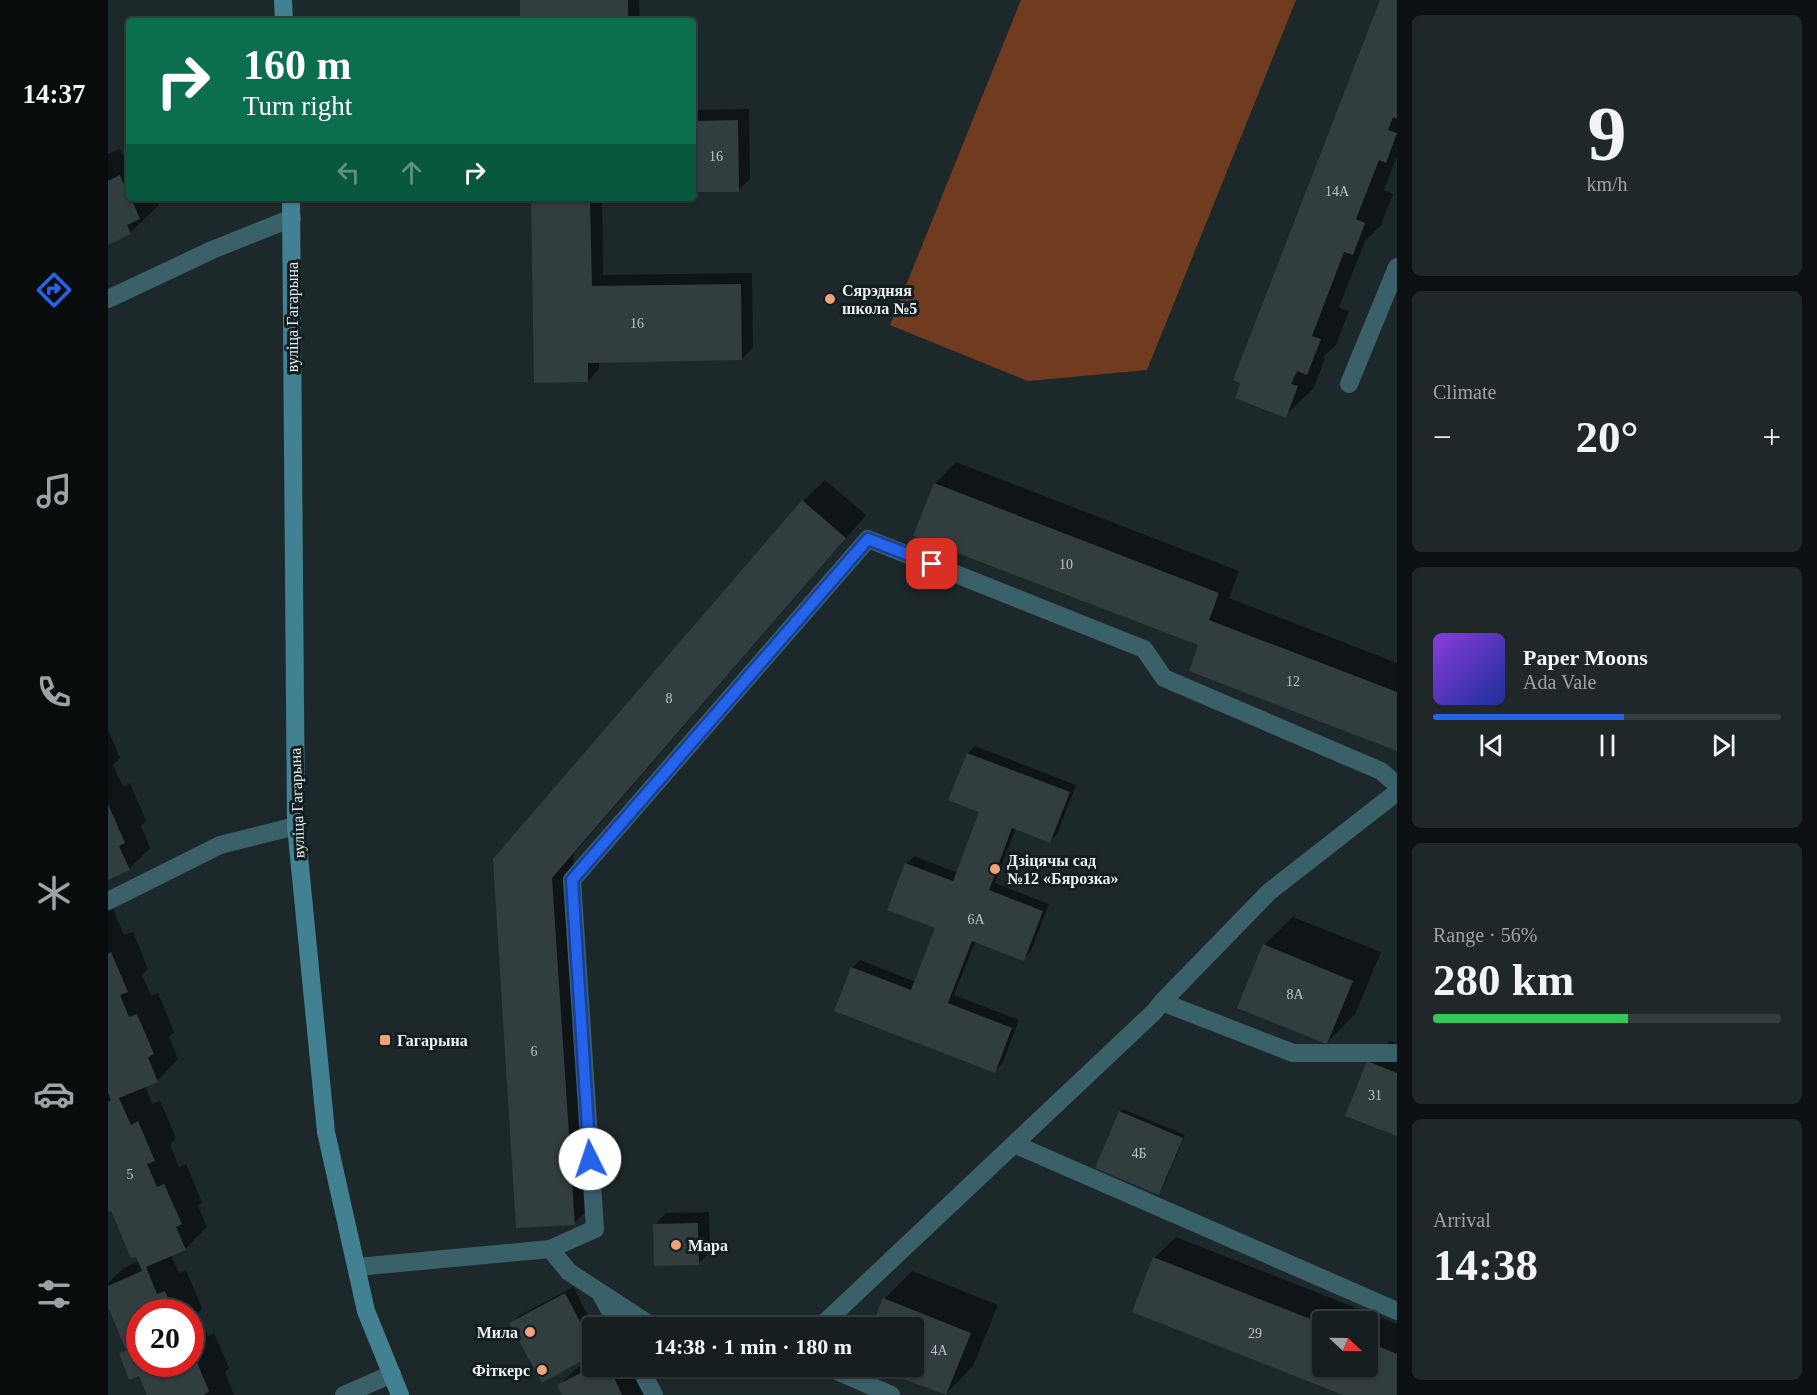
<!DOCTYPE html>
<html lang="en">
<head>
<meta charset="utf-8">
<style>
	:root { --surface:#161e20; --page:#1f2729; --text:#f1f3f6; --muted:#9ea2a5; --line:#353c3e; --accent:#2563eb }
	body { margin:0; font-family:"Times New Roman",serif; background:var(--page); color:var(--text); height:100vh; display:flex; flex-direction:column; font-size:22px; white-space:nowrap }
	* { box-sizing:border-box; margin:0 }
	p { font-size:20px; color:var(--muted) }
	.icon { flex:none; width:33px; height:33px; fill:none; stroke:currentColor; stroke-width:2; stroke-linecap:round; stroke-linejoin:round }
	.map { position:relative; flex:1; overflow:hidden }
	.sheet { display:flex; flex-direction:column; gap:15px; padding:15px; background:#0c1012; width:420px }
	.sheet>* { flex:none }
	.top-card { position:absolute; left:18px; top:18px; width:570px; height:183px; border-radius:6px; box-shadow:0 2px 4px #0004,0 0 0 2px var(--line); background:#0b6e4f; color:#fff; overflow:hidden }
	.needle { width:39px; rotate:112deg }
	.buttons { position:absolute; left:1204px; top:1311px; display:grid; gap:12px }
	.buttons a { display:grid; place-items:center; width:66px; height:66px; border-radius:6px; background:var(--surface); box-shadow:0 2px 4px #0004,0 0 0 2px var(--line); font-size:30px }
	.speed { position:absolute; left:18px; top:1299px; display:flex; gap:12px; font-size:30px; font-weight:700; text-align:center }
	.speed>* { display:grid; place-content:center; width:78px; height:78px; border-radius:50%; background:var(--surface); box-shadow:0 2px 4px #0004,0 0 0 2px var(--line); line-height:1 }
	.speed .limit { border:9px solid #d22; background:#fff; color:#111 }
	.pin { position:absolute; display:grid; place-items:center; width:51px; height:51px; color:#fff; margin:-26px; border-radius:12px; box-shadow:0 3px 9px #0006 }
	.me { position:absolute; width:66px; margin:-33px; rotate:356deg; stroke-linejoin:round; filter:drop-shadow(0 0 4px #0008) }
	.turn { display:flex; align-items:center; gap:21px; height:126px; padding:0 18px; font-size:27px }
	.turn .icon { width:78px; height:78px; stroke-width:2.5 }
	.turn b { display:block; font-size:42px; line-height:51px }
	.lanes { display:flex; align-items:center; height:57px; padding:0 18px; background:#0003; justify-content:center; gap:30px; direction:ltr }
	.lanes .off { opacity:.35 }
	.big { font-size:45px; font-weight:600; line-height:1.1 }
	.sheet .widget { flex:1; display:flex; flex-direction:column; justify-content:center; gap:9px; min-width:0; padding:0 21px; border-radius:9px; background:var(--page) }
	.sheet .dial { align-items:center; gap:0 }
	.dial b { font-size:78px; line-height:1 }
	.song { display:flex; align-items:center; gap:18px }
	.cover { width:72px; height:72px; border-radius:9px; background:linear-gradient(135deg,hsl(270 70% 55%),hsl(230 70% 35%)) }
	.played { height:6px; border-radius:3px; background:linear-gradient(90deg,var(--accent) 55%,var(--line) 55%) }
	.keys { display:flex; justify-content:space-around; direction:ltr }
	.heat { display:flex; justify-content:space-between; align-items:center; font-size:33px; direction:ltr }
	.charge { height:9px; border-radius:4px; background:linear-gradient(90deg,#34c759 56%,var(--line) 0) }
	.trip { position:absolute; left:474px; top:1317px; width:342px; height:60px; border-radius:6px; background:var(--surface); box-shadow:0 2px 4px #0004,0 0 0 2px var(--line); font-weight:600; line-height:60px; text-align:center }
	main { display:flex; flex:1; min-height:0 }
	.dock { display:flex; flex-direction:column; width:108px; justify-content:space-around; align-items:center; background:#090c0d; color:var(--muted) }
	.dock .icon { width:42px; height:42px }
	.dock .current { color:var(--accent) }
	.dock b { font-size:27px; color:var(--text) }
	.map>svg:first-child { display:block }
</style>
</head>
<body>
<main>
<nav class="dock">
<b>14:37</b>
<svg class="icon current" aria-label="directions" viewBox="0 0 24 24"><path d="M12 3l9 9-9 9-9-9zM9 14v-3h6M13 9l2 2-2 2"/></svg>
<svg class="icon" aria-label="music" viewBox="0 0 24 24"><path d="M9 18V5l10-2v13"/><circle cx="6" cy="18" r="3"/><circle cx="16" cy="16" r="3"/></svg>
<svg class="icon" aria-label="phone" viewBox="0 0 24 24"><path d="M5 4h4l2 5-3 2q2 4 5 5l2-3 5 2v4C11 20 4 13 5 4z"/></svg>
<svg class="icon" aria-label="climate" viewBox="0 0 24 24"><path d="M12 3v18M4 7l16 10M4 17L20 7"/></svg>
<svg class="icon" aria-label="car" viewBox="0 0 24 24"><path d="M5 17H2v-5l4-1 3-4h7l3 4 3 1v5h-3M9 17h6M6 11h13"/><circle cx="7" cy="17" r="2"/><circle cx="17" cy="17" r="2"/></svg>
<svg class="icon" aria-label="filters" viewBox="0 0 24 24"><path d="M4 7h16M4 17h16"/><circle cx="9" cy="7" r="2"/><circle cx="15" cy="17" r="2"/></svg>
</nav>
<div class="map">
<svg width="1289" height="1395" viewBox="0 0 1289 1395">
	<rect width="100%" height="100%" fill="#1d282a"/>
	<path fill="#703b1e" d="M913,0h275l-149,370 -119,11 -138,-56z"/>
	<path fill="#0007" fill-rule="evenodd" d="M413,0h118l1,21h-118z
		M1274,0h15v156l-13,34 9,4 -12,31 -16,16 -26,66 10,4 -13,34 -13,12 2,1 -11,30 -29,28 -48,-19z
		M641,109l1,70 -12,11 -45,1v-81z
		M12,149l5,10 4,-2v41h30l-2,2 2,5 -29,28 -18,8 -4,5v-92z
		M424,198h70l1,77 149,-2 1,74 -11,12 -143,2v8l-11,12z
		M848,462l283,109 -10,27 168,65v86l-197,-104 -265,-161z
		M717,480l41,35 -293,340 23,347 -22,21 -80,-364 309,-358z
		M0,730l12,28 -7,7 10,22 7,-4 16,38 -5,5 9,22 -21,21 -21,9z
		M867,746l101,39 -19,49 -7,7 -34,-13 -21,55 54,21 -18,47 -7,8 -48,-19 -22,55 65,25 -17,44 -8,7 -142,-103 8,-8 56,22 21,-55 -48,-18 18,-46 7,-7 44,17 23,-62 -13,-58z
		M5,909l11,26 9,-3 15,37 -6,6 9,21 7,-3 16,39 -5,5 9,22 -21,22 -12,5 7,18 8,-3 16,37 -6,7 9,22 7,-3 16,38 -4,4 9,21 -22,22 -14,6 8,18 7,-3 16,38 -4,5 10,23 6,-3 15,35 -4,5 9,22h-86l-8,-21 -20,-20 7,-7 -19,-44v-20l16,-15 15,-7 -27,-52 -4,1v-299zM32,1312h50v52h-50z
		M1185,917l88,35 -26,62 -28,29 -63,-98z
		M1282,1041l7,2v92l-29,-73z
		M1015,1109l62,26 -23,55 -3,3 -39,-81z
		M601,1212l1,40 -12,12 -43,-39 11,-12z
		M1068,1237l221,87v71h-50l-193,-137zM1215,1322h45v44h-45z
		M804,1271l86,34 -25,61 -28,29 -70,-29h39v-38l-30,-29z
		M465,1287l22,41h-3v25l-50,28 -31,-57 8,-8z
		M484,1358v8h48l13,29h-90l-4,-10 22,-21z"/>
	<path fill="#323d40" d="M412,0h108v21h-108z
		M1272,0h17v119l-4,-2 -5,13 9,3 -11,30 -7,-3 -23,59 9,4 -12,32 -9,-3 -32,84 9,3 -14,36 -10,-4 -6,13 7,2 -12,32 -51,-20 5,-15 -7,-3z
		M630,120l1,72h-46v-71z
		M12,175l9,23h2l9,21 -13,6 4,9 -23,11v-64z
		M423,198h59l2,88 149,-2 1,76 -154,3v19l-54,1z
		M826,483l285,110 -10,27 188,72v59l-208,-80 9,-26 -285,-109z
		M694,500l44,38 -294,340 23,347 -59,3 -23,-369z
		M859,753l103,39 -20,51 -38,-15 -23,62 54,21 -19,50 -52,-20 -24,62 64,25 -17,45 -161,-62 17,-44 60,23 24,-62 -48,-18 18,-47 48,18 26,-69 -31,-12z
		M0,804l17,39 -6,3 11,24 -22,10z
		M1155,944l90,37 -26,63 -90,-36z
		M3,952l17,40 -8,3 9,22 8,-3 17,40 -6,3 10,25 -39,16 12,27 7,-4 17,40 -8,3 10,23 7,-3 18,40 -6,3 10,23 -40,17 11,27 8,-3 9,21h-34v52h50v-10l3,-1 16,38 -5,4h-57l-8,-19 -10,4 -10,-27 7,-3 -18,-43v-21l34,-15 -6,-14 -5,1 -20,-47 -3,1v-110l3,-2 -3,-7v-139z
		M1259,1061l30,12v63l-52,-20z
		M1011,1111l64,27 -24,57 -64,-27z
		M590,1223l1,42 -45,1 -1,-42z
		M1045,1257l170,67v42h45v-24l29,12v41h-54l-211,-83z
		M457,1293l27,51v11l-50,28 -33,-60z
		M775,1298l88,35 -25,62 -75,-28 43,-1v-38h-43z
		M486,1366h15l13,29h-60l-5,-10z"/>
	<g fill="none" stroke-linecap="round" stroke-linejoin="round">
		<path stroke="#3a606a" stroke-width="18" d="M0,299l104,-49 80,-32
			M1241,384l48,-117
			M0,901l112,-56 76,-19
			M1054,1002l107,-110 128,-100
			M906,1144l383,167
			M442,1249l45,-20 -23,-349 296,-341 276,110 20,29 217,93 16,14
			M249,1267l193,-18 19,23 86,56
			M493,1294l18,34
			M711,1328l335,-316 8,-10 131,51h104
			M531,1366l15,29
			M718,1366l65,29
			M236,1395l48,-21"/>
		<path stroke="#418191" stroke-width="18" d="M175,0l1,21
			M183,198l5,628 30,306 40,179 34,84"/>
	</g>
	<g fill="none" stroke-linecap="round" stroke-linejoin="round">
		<g stroke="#184099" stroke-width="15">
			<path id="route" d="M482,1159l-18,-279 296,-341 64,25"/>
		</g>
		<use href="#route" stroke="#2563eb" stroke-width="10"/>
	</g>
	<g fill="#f0a279" stroke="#141e21" stroke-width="2">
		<circle cx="722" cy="299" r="6"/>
		<circle cx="887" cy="869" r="6"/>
		<rect x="271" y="1034" width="12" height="12" rx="3"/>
		<circle cx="568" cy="1245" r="6"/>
		<circle cx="422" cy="1332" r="6"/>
		<circle cx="434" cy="1370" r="6"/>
	</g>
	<g text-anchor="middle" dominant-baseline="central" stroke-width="6" stroke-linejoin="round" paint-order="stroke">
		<g font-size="14" fill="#bcc3c6">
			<text x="608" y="156">16</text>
			<text x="1229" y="191">14А</text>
			<text x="529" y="323">16</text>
			<text x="958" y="564">10</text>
			<text x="1185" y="681">12</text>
			<text x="561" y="698">8</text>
			<text x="868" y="919">6А</text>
			<text x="1187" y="994">8А</text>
			<text x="426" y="1051">6</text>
			<text x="1267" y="1095">31</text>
			<text x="1031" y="1153">4Б</text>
			<text x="22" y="1174">5</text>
			<text x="1147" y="1333">29</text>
			<text x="831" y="1350">4А</text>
		</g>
		<g font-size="16" font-weight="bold" fill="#eaf0f2" stroke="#141e21" text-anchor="start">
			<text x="734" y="290">Сярэдняя<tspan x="734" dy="18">школа №5</tspan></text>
			<text x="899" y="860">Дзіцячы сад<tspan x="899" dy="18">№12 «Бярозка»</tspan></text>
			<text x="289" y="1040">Гагарына</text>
			<text x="580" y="1245">Мара</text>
			<text x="410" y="1332" text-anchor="end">Мила</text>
			<text x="422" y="1370" text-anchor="end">Фіткерс</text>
		</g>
		<g font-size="16" fill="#eaf0f2" stroke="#141e21">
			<text transform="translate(184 317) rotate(-90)">вуліца Гагарына</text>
			<text transform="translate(189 803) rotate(-92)">вуліца Гагарына</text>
		</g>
	</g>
</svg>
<div class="buttons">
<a><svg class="needle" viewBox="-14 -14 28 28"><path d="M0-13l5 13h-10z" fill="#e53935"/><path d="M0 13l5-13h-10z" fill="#9ea2a5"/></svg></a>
</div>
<div class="speed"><div class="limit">20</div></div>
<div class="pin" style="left:824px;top:564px;background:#d93025"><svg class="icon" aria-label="arrive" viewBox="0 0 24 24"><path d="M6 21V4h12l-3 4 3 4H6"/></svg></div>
<svg class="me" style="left:482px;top:1159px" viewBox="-20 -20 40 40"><circle r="19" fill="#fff"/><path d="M0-13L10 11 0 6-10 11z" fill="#2563eb"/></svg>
<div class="trip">14:38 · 1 min · 180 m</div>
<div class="top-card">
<div class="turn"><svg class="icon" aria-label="right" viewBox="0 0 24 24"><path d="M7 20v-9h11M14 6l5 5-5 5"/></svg><div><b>160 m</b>Turn right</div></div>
<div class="lanes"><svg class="icon off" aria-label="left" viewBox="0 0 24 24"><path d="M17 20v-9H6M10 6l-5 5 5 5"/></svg><svg class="icon off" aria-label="ahead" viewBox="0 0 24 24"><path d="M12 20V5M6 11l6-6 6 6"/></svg><svg class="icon" aria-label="right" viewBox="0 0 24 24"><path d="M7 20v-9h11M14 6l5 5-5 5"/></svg></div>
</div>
</div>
<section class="sheet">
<div class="widget dial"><b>9</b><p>km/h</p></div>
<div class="widget"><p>Climate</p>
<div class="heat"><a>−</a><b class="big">20°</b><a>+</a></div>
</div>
<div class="widget">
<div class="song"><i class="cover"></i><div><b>Paper Moons</b><p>Ada Vale</p></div></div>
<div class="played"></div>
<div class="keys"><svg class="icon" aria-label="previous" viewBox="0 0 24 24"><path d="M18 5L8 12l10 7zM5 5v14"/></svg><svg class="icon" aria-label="pause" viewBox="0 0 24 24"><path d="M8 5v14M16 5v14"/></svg><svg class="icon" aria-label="next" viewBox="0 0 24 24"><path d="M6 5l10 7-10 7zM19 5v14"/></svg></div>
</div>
<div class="widget"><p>Range · 56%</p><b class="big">280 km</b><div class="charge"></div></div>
<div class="widget"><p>Arrival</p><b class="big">14:38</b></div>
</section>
</main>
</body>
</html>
